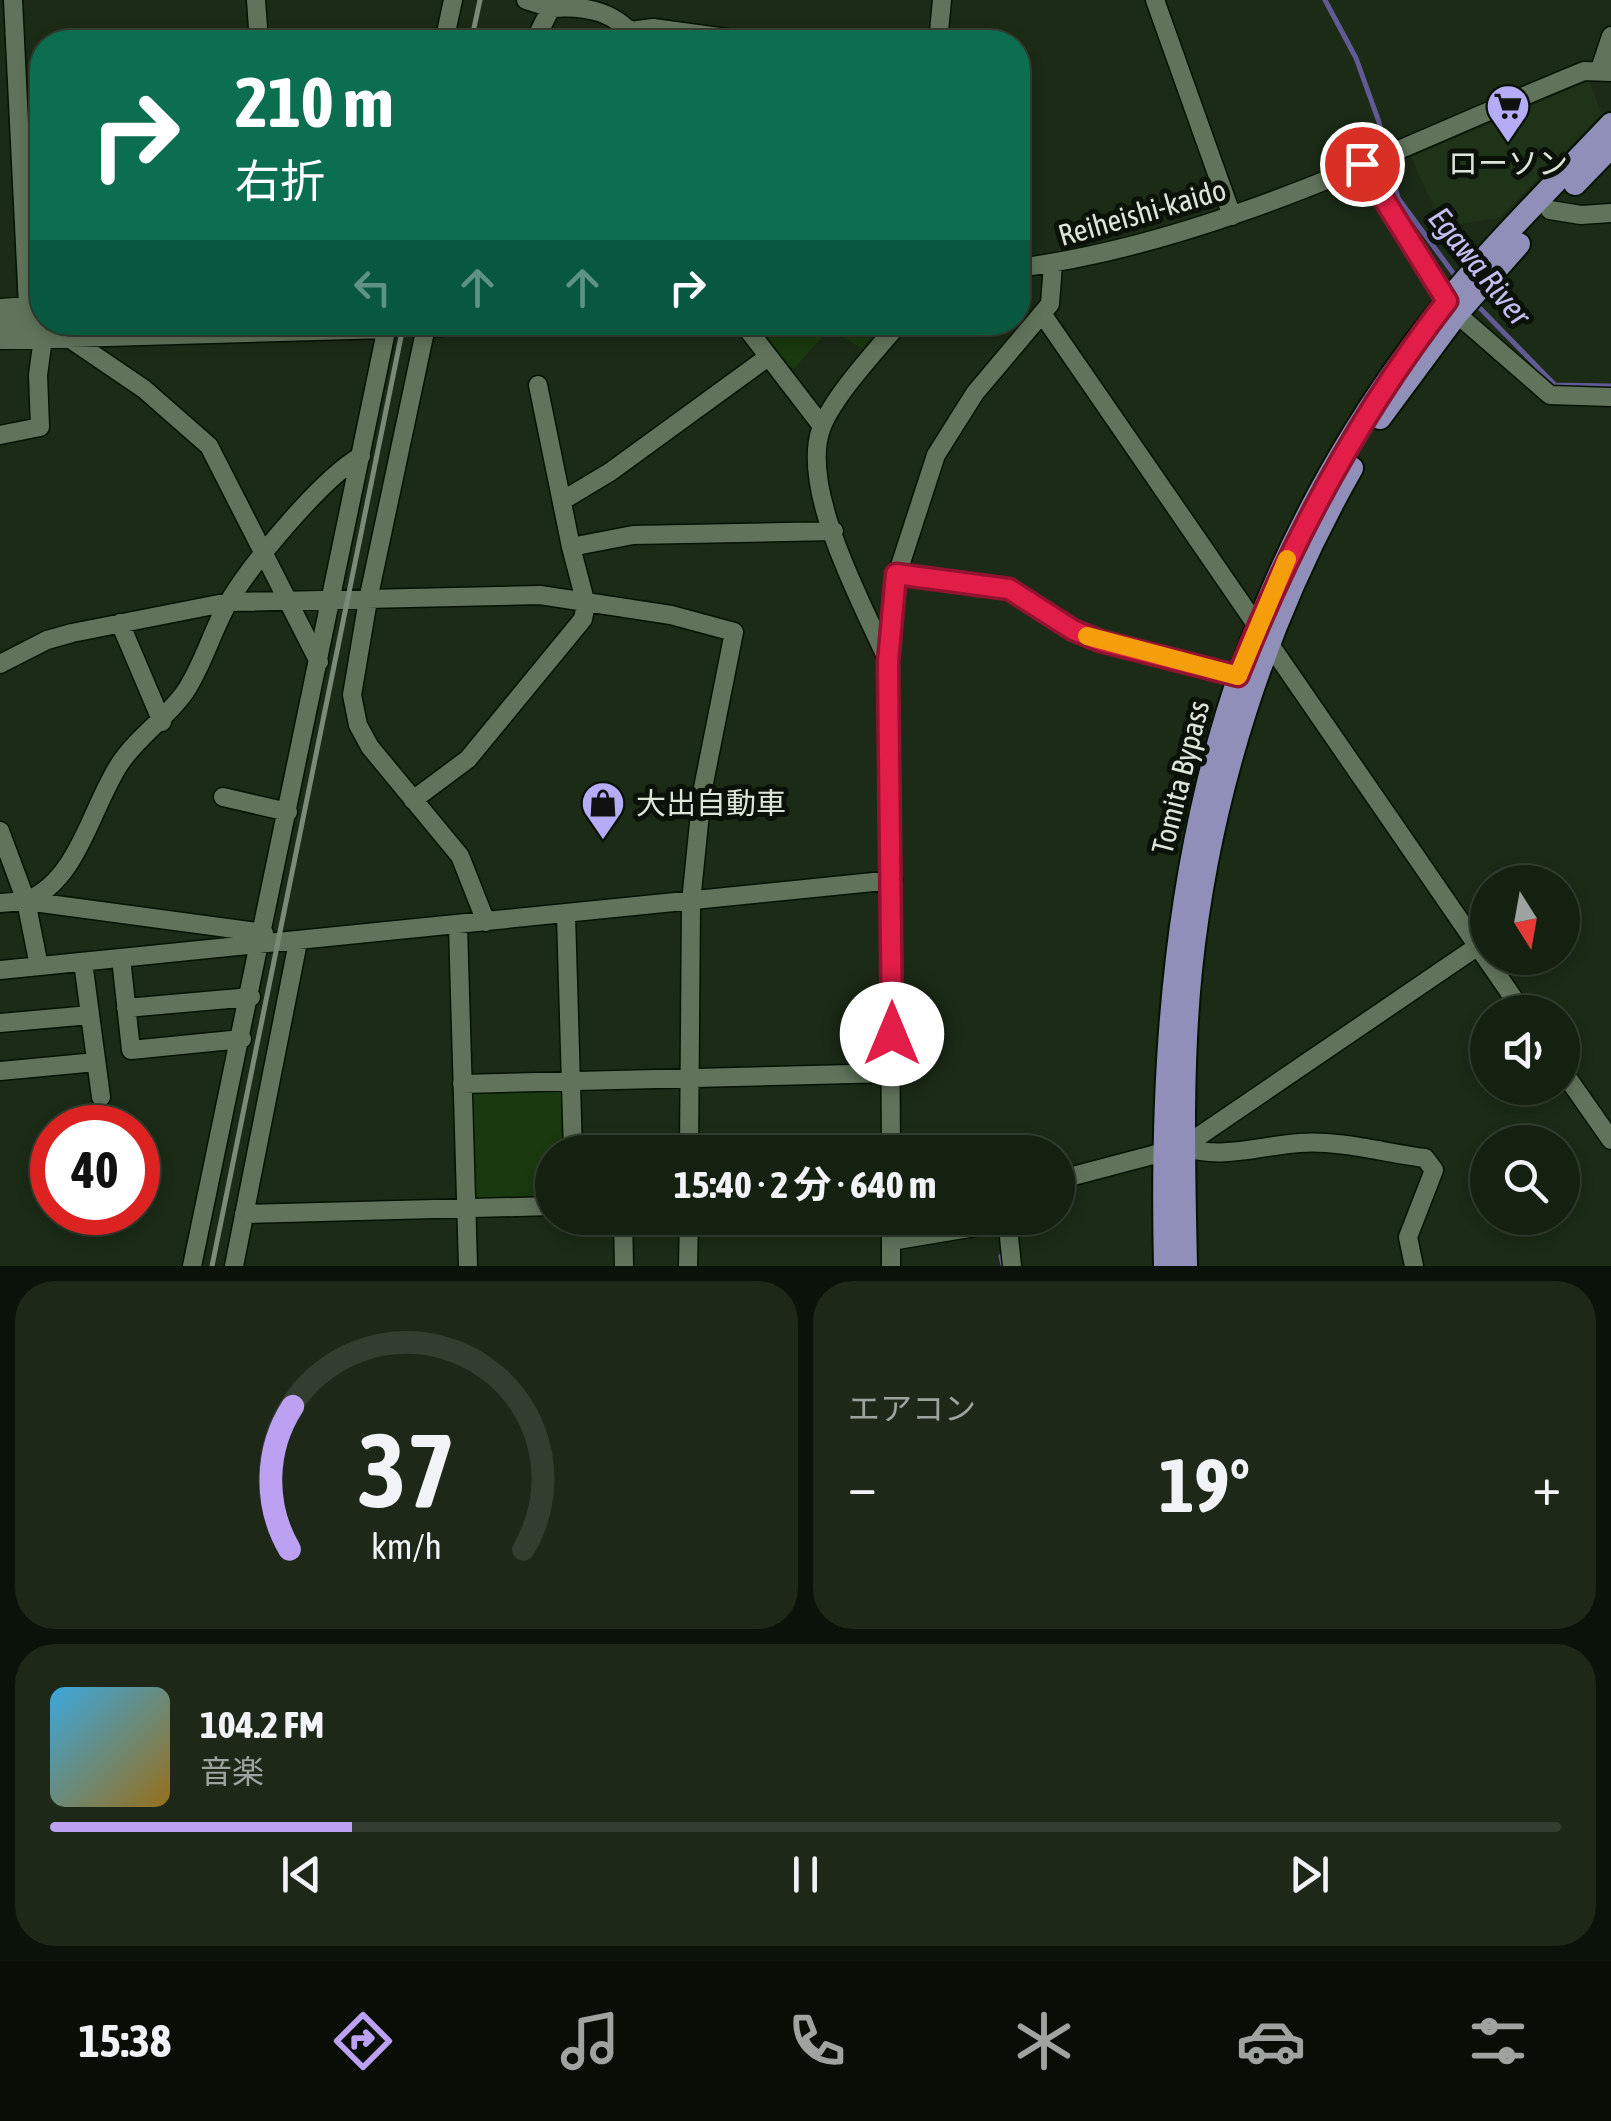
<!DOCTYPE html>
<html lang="ja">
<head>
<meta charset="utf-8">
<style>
	:root { --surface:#142010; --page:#1d2819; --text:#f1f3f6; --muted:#9da39f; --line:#333e30; --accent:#bca0f2 }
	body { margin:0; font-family:"Asap Condensed","Noto Sans JP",sans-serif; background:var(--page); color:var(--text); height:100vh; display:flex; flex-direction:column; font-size:38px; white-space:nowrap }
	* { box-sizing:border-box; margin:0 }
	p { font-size:32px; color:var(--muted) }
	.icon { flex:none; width:55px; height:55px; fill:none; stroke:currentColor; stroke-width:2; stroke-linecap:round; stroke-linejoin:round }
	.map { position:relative; height:1266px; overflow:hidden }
	.panel { display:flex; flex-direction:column; gap:15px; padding:15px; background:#0b1209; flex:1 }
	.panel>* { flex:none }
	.top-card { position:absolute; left:30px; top:30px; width:1000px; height:305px; border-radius:40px; box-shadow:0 5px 15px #0003,0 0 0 2px var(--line); background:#0b6e4f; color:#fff; overflow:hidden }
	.needle { width:65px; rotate:169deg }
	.fabs { position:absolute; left:1470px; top:865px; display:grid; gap:20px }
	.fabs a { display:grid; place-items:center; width:110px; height:110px; border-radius:50%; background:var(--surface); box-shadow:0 5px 15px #0003,0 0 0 2px var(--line); font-size:50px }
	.speed { position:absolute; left:30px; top:1105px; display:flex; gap:20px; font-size:50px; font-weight:700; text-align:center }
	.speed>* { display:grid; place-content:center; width:130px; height:130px; border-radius:50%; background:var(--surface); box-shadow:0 5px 15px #0003,0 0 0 2px var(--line); line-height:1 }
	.speed .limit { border:15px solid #d22; background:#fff; color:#111 }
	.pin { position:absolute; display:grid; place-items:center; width:85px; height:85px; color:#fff; margin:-42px; border:5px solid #fff; border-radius:50%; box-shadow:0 2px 10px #0007 }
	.me { position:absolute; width:110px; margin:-55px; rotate:0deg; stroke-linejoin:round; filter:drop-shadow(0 0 8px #0008) }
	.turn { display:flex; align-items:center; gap:35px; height:210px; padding:0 40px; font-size:45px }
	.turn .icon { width:130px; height:130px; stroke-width:2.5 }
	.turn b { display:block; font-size:70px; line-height:85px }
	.lanes { display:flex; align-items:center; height:95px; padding:0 40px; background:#0003; justify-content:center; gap:50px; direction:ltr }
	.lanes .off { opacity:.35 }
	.big { font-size:75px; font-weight:700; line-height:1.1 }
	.panel .widget { flex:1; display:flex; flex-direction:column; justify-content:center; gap:15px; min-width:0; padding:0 35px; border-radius:40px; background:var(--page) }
	.panel .dial { align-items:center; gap:0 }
	.dial svg { height:260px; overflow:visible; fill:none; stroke:var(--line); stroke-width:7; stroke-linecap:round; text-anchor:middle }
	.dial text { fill:var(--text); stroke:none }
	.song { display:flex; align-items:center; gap:30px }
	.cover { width:120px; height:120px; border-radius:15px; background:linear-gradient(135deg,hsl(200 70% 55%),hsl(40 70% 35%)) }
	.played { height:10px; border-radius:5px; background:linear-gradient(90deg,var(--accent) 20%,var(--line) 20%) }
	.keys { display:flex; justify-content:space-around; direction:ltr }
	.heat { display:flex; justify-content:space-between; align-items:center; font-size:55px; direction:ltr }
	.panel .tiles { flex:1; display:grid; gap:15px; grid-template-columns:1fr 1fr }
	.widget:last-child { grid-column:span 2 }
	.trip { position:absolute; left:535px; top:1135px; width:540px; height:100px; border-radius:50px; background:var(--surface); box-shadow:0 5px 15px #0003,0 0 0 2px var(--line); font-weight:700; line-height:100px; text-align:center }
	.menu { display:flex; height:160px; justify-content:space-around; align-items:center; background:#080d06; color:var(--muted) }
	.menu .icon { width:70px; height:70px }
	.menu .selected { color:var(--accent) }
	.menu b { font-size:45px; color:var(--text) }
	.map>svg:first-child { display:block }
</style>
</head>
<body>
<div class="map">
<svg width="1611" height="1266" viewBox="0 0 1611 1266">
	<rect width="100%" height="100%" fill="#1b2b16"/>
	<path fill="#1e3318" d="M1589,81l13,33 -103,104 -56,9 -32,-70z"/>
	<path fill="#1a390f" d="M756,323h129l-23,26 -33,-20 -36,41z
		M567,1088l1,64h-16v46l-78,2 -3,-109z"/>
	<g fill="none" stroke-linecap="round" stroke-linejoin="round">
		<path stroke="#625a94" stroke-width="5" d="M1325,0l31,58 23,64 19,76 58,79
			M1474,302l81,83 56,1
			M1001,1256l2,10"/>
		<g stroke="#051302" stroke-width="21">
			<path id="minor" d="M13,0l15,306
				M256,0l3,42
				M526,0l25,8
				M1155,0l77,216
				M630,31l23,-3 103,14
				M444,42l9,-42
				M534,42l17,-34c37,-3 66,4 88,34
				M938,42l4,-42
				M1600,69l11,-33
				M1362,164l95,150 93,81 61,2
				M1550,210l31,5 30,-2
				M1018,268c199,-26 382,-122 566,-197l27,1
				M0,308l42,-3
				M1043,315l480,697
				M427,322l-59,278 -16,95 6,30 12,22 90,109 26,66
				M742,322l80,104
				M0,323l42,-2
				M426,328l79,-6
				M69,338l75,51 65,57 110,216
				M0,340l386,-11
				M538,385l33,162
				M0,435l40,-8 -2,-52 5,-37
				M565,499l45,-27 158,-115
				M897,575l112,14 64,41 27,11 138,35
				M120,623l42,99
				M886,657c-25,-56 -86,-168 -65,-228 12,-33 56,-79 79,-107
				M0,664l47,-24 25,-7 157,-31 311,-7 131,20 63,17 -32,161 -11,109 -2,250
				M223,797l65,15
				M413,800l55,-41 115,-140 3,-15 -15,-57 62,-12 201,-4
				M0,831l26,70 13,65
				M26,901c52,-20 65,-93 93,-136 17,-27 47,-46 66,-73 18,-27 27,-61 43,-89 23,-39 94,-125 133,-147
				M0,903l26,-2 238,32
				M566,915l7,237
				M458,926l10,340
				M121,958l10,92 111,-11
				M83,962l18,135
				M0,970l893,-90
				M126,1008l125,-11
				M0,1023l90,-8
				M1562,1070l49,70
				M0,1071l96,-9
				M462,1084l429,-11
				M1183,1147c41,13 75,-1 117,-4 40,-3 85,10 125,15l9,12 -26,67 6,29
				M891,1152l-3,-490 9,-87 39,-120 39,-62 75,-89 3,-40
				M1058,1180l125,-33 295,-201
				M244,1214l308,-8
				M623,1218l1,48
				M1007,1218l5,48
				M891,1241l114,-19
				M192,1266l196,-944
				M234,1266l64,-324
				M688,1266l1,-48
				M891,1266v-48"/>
		</g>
		<g stroke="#051302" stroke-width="26">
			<path id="major" d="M1575,184l36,-37
				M1380,418l77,-104 62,-70
				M1165,1266c-8,-340 39,-635 245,-917 59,-81 132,-152 201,-225
				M1186,1266c-2,-98 -5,-198 5,-296 18,-175 74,-349 161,-502"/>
		</g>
		<use href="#minor" stroke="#61745b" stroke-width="18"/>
		<use href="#major" stroke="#8f8fba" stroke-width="22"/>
		<path stroke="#7b8977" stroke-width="5" d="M471,42l9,-42
			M212,1266l192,-944"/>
	</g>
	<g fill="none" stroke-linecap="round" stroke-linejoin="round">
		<g stroke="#92132f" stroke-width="25">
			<path id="route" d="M892,1034l-4,-372 8,-88 113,15 64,41 27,11 138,35c53,-135 120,-260 209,-375l-85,-137"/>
		</g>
		<use href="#route" stroke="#e11d48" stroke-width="18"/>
		<path stroke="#f59e0b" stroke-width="18" d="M1087,636l151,40 49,-117"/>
	</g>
	<defs>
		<g id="supermarket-pin" transform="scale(2.25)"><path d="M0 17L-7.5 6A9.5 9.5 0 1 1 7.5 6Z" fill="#b5acf8" stroke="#0a1108"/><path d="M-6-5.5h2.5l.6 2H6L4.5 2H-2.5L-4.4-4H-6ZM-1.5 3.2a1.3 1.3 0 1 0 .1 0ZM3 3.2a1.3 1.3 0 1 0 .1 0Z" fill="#111"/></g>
		<g id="shop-pin" transform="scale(2.25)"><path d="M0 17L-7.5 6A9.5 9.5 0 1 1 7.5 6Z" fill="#b5acf8" stroke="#0a1108"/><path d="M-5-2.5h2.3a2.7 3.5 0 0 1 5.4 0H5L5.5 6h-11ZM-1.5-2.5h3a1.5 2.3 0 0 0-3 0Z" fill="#111"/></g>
	</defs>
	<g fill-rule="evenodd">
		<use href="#supermarket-pin" x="1508" y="106"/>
		<use href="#shop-pin" x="603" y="803"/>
	</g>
	<g text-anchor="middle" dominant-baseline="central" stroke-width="10" stroke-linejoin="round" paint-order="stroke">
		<g font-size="30" fill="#dbe6d8" stroke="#0a1108">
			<text x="1508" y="163">ローソン</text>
			<text x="636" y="803" text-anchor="start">大出自動車</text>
		</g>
		<g font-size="30" fill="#dbe6d8" stroke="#0a1108">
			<text transform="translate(1142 212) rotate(-16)">Reiheishi-kaido</text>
			<text transform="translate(1180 777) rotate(-76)">Tomita Bypass</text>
		</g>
		<g font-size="32" font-style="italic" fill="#c4bef3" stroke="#0a1108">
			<text transform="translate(1480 266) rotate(51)">Egawa River</text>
		</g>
	</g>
</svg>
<div class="fabs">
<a><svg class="needle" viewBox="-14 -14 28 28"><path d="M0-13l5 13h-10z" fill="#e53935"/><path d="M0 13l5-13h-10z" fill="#9da39f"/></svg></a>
<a><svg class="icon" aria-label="sound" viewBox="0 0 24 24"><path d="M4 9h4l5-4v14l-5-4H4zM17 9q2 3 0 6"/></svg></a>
<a><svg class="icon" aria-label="search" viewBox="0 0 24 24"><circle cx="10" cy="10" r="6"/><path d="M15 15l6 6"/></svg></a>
</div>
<div class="speed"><div class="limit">40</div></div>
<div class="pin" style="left:1362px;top:164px;background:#d93025"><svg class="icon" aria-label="arrive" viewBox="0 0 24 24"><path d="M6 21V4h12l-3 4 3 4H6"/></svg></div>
<svg class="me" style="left:892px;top:1034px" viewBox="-20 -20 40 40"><circle r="19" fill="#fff"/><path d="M0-13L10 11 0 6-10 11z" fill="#e11d48"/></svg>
<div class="trip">15:40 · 2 分 · 640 m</div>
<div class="top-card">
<div class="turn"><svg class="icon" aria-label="right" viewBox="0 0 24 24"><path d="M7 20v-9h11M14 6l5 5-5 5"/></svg><div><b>210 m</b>右折</div></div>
<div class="lanes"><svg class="icon off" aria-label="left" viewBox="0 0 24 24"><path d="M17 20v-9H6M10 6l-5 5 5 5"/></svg><svg class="icon off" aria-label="ahead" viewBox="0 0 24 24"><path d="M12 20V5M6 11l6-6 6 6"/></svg><svg class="icon off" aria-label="ahead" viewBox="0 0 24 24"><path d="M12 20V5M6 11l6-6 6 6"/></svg><svg class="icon" aria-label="right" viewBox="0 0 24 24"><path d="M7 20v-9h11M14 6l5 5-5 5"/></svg></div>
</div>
</div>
<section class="panel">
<div class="tiles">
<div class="widget dial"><svg viewBox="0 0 100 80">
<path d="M14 69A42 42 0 1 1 86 69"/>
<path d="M14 69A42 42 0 0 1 15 25" stroke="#bca0f2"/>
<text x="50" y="56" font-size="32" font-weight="700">37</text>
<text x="50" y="72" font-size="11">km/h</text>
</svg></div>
<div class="widget"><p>エアコン</p>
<div class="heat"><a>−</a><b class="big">19°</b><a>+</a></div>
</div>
<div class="widget">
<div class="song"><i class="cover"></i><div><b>104.2 FM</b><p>音楽</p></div></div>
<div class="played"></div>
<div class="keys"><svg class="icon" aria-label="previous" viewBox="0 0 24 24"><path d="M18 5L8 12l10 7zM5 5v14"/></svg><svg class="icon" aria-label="pause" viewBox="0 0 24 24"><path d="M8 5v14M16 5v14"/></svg><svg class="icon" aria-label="next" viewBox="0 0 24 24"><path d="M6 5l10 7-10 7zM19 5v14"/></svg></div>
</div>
</div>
</section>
<nav class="menu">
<b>15:38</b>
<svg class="icon selected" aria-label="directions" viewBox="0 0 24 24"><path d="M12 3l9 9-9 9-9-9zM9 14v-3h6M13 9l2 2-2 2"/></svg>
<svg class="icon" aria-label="music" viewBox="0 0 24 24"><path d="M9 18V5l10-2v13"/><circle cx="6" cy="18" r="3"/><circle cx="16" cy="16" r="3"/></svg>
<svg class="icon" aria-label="phone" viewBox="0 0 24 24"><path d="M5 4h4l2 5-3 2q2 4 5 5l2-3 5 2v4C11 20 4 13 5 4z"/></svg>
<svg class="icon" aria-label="climate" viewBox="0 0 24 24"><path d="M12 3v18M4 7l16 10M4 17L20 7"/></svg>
<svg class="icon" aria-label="car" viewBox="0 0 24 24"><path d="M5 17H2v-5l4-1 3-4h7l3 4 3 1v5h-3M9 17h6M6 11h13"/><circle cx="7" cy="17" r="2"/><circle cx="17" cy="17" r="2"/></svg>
<svg class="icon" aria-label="filters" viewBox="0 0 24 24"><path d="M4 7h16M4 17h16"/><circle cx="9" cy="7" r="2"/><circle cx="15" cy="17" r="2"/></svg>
</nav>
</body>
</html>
